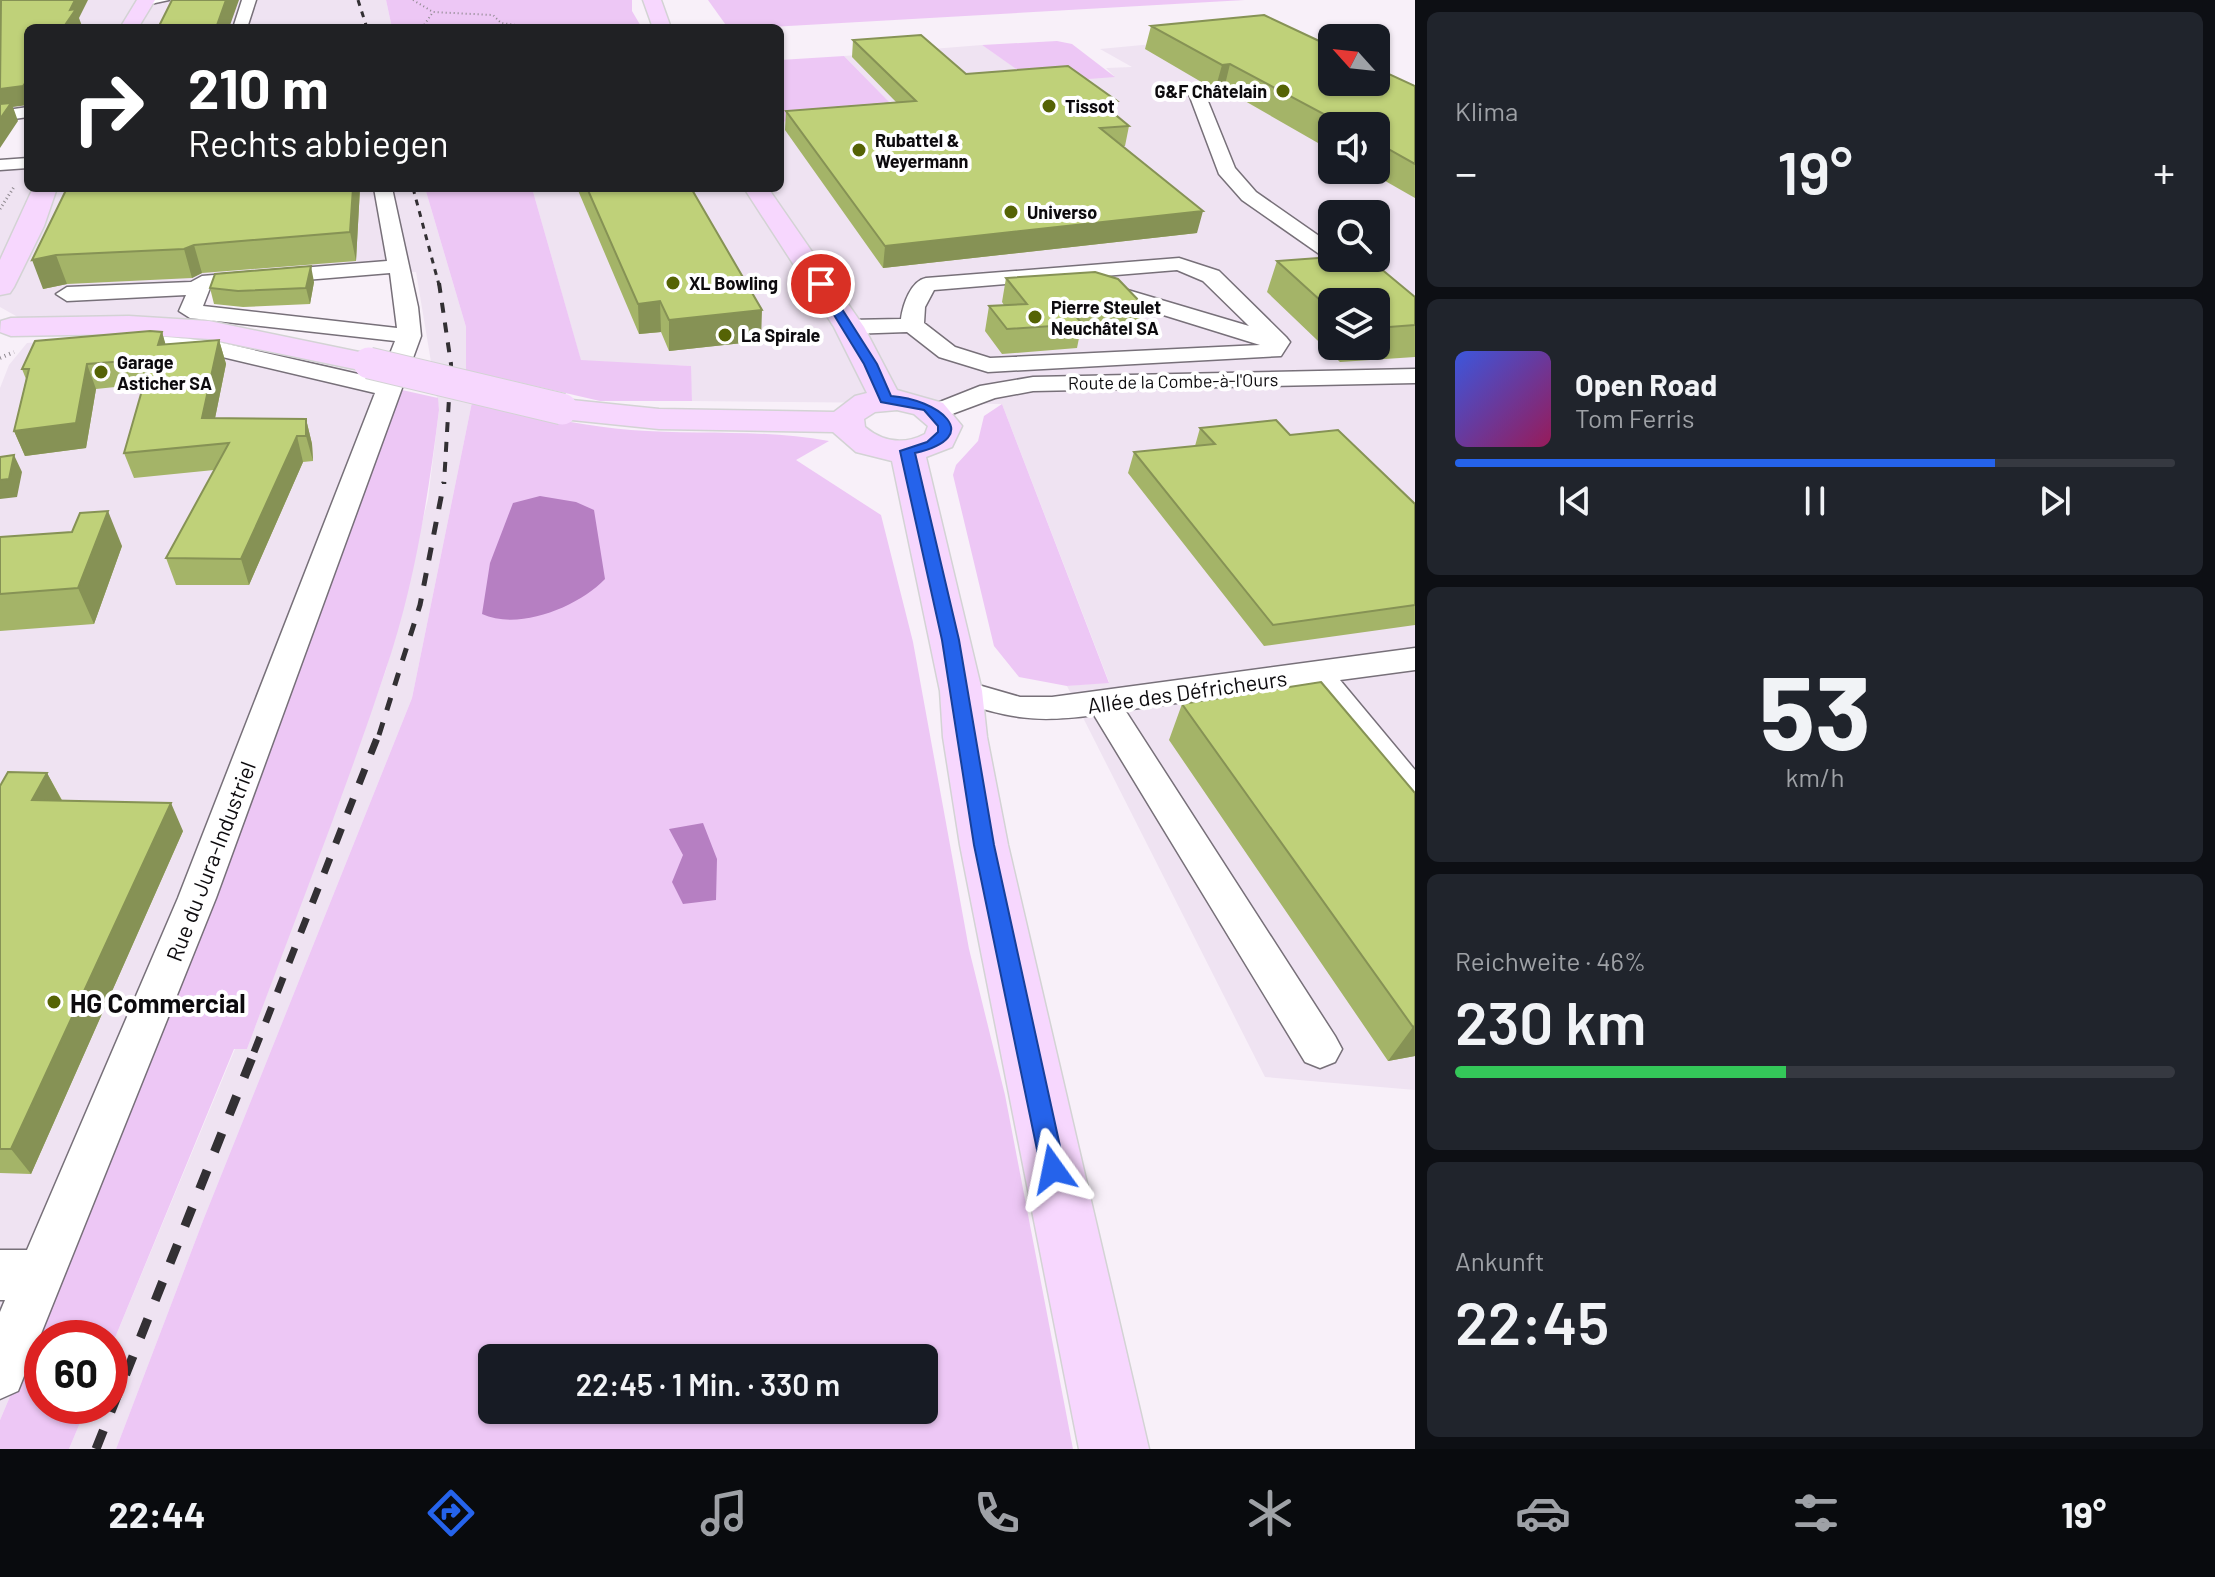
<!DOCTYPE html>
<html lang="de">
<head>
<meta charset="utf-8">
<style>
	:root { --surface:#171b24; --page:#20242c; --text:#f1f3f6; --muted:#9ea1a6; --line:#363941; --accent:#2563eb }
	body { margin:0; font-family:Barlow,sans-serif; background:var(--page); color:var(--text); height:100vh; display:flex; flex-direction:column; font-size:30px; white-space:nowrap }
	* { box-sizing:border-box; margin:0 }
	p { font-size:26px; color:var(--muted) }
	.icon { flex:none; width:44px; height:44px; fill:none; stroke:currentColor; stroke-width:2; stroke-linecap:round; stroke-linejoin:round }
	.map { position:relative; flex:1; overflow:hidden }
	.drawer { display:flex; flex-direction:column; gap:12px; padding:12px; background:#0d0f14; width:800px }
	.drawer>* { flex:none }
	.banner { position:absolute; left:24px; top:24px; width:760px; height:168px; border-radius:12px; box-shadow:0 2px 6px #0004; background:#202124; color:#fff; overflow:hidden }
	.needle { width:52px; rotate:297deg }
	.buttons { position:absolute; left:1318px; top:24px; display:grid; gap:16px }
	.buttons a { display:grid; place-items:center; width:72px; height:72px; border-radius:12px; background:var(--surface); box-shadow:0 2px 6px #0004; font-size:40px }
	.speed { position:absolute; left:24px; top:1320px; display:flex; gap:16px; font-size:40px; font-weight:700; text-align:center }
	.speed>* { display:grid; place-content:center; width:104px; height:104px; border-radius:50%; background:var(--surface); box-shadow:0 2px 6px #0004; line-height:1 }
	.speed .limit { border:12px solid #d22; background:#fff; color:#111 }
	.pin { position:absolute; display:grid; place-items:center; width:68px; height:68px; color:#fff; margin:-34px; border:4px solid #fff; border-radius:50%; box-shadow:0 2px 8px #0007 }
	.me { position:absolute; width:88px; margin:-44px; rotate:348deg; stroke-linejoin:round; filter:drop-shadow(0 0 6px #0008) }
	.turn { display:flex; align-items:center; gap:28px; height:168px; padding:0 32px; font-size:36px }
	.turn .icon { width:104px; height:104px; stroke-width:2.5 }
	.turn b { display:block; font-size:56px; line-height:68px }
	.big { font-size:60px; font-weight:600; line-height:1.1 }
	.drawer .card { flex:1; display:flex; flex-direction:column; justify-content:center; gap:12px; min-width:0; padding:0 28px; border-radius:12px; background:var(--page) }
	.drawer .dial { align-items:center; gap:0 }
	.dial b { font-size:104px; line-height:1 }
	.song { display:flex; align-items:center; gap:24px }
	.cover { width:96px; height:96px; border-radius:12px; background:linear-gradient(135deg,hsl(230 70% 55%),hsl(330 70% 35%)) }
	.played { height:8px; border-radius:4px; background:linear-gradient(90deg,var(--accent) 75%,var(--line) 75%) }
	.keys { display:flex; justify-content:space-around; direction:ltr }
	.heat { display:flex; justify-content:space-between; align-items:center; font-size:44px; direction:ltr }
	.charge { height:12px; border-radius:6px; background:linear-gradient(90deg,#34c759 46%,var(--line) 0) }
	.trip { position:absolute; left:478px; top:1344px; width:460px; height:80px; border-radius:12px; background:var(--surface); box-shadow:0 2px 6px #0004; font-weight:600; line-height:80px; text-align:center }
	.tab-bar { display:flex; height:128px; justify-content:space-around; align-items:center; background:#090b0e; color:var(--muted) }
	.tab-bar .icon { width:56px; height:56px }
	.tab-bar .selected { color:var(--accent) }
	.tab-bar b { font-size:36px; color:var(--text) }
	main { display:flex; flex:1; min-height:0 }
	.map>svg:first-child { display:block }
</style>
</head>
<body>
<main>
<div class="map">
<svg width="1415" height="1449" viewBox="0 0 1415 1449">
	<rect width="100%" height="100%" fill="#f8f0f9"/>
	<path fill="#efe3f2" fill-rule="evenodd" d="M0,0h386l6,28h-364v90l-28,2z
		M1270,33l62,49 83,21v987l-150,-13 -198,-391 42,-4 -107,-278 -310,-3 -2,-35 -109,-5 -49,-173h248v-66l119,-10 -55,-56 138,-11 55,38 77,-7 -8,-8 26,-1 -32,-18zM1332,126h44v44h-44zM1332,214h44v44h-44zM1332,302h44v44h-44z
		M28,162v26h397l41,139v43l6,32 -60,296 -208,520 -88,231h-47l18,-43h23v-56l125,-301h12l139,-379 42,-171 11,-89 -23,-138 -206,14 -15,34 -113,-4 -59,4 -23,-13v-144z
		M94,338h55l255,47 -333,868 -71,167v-1032l9,-23 18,-22z"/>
	<path fill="#edc7f5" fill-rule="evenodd" d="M386,0h246v11l10,17h-250z
		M708,0h537l-493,28h-24z
		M1057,41l15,3 43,33 -79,6 -54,-38z
		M844,56l55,56 -119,10v-62z
		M425,188h107l49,172 110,6 1,35h-92l-134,-31v-43z
		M402,390l36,8 1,12c-11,88 -25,178 -54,262 -42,127 -92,252 -138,377h-13l-124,301v-12h-68v68h45l-18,43h-69v-29l71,-167z
		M472,402c53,12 105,23 159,28 65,5 133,-1 198,11l-33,19 85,55 32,127 56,307 36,146 68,354h-957l88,-231 208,-520zM492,1358h432v52h-432z
		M1002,404l107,279 -42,3 -48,-9 -25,-31 -41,-171 3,-10 22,-24 6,-25z"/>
	<path fill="#b67fc2" d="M540,496l36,6 18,8 11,69c-27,28 -86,52 -123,35l8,-51 23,-60z
		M703,823l14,36 -1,41 -33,4 -11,-22 11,-27 -14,-26z"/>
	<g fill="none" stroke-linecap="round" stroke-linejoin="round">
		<g stroke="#777079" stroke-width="3">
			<path id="minor" d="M140,0h29l-23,5z
				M242,0h14l-9,28h-14z
				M1195,84l8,5 32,79 21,24 76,53v13h7h-14l-83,-58 -23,-26 -32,-85z
				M28,107v10l-28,4v-10z
				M28,158v10l-28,2v-10z
				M374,188h18l26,119 3,29 -205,562 -198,493 -18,8v-87l5,-12h-5v-50h27l151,-352 197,-505 -161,-38 -95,-8 -12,-7 12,-7 95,8 166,38 15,-38 -205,-23 -11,-7 7,-16 -119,6 -11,-7 11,-7 124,-5 11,-6 185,-15zM390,273l7,55 -194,-22 7,-18z
				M1179,258l40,13 67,66 4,5 -9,14 -293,16 -49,-15 -32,-25 -58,2 -11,-7 11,-7 52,-1c2,-15 10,-38 25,-41zM1177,270l26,11 46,45 -155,-46 -11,6 3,5 174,54 -270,13 -35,-11 -31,-24 1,-16 9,-17z
				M1415,369v14l-382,8 -38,7 -59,22 -13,-8 4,-5 53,-21 53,-9z
				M1415,648v22l-75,10 75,90v37l-13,-4 -94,-118 -183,25 210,326 7,13 -7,13 -15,6 -15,-6 -211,-347c-64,9 -85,2 -145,-16l-5,-8 5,-8 12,-3 59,17h32z"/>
		</g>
		<g stroke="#d3d3d4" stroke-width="3">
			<path id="major" d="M137,0h18l-17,28h-18z
				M643,0h18l10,28h-18z
				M33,188h24l-13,38 -30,61 -4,6 -10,2v-35z
				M744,188h24l96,139 33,63 46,13 19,23 -10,21 -26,10 56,234 5,46 21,108 141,604h-70l-119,-604 -17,-108 -3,-46 -48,-230 -36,-9 -23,-20 -174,-3 -97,-10 -11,-3 -5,-7 5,-7 11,-3 97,10 175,3 21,-16 12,-3 -33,-66zM897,410l17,4 14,12 -3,8c-21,11 -42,8 -60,-7l-1,-8 11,-7z
				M129,316l80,5 160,33 11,2 4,7 -4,7 -11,2 -160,-33 -80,-5 -118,2 -11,-4 1,-11 10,-3z"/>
		</g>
		<path stroke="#8e888f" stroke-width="2" stroke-dasharray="1 3" stroke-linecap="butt" d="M413,0l20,12 60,3 8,8 15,2 -3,3
			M422,28l11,-16"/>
		<path stroke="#8e888f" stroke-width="3" stroke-dasharray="1 3" stroke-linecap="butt" d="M0,209l14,-22"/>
		<path stroke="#8e888f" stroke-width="4" stroke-dasharray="1 4" stroke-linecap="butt" d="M0,358l14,-6"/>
		<use href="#minor" fill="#fff" fill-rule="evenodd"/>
		<use href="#major" fill="#f7d7fe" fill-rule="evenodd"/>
		<path stroke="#333034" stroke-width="3" stroke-dasharray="6 6" stroke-linecap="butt" d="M358,0l9,28
			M413,188l26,97"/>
		<path stroke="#333034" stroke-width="4" stroke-dasharray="10 10" stroke-linecap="butt" d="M439,283l12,81 -7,120"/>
		<path stroke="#333034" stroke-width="5" stroke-dasharray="13 13" stroke-linecap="butt" d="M379,735l41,-130 24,-123"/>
		<path stroke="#333034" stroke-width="7" stroke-dasharray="16 16" stroke-linecap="butt" d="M254,1052l125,-319"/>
		<path stroke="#333034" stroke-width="9" stroke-dasharray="20 20" stroke-linecap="butt" d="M96,1449l159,-399"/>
		<g stroke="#d3d3d4" stroke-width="33" stroke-linecap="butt">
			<path id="major-bridge" d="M369,363l193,46"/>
		</g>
		<use href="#major-bridge" stroke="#f7d7fe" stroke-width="31"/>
	</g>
	<path fill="#a4b468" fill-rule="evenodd" d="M1151,26l264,60v112l-49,-28h10v-44h-44v25l-108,-62 -9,1 -70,-41z
		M853,40l113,34 148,40 15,12 -4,20h-2l74,87 -314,35 -98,-138 1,-19 110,-9 -44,-45z
		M67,188h293l-4,73 -154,12 -10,5 -125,6 -24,5z
		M577,188h114l70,153 -92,10 -8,-19 -22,2z
		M1277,261l138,36v60l-75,5 -73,-70zM1332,302h44v44h-44z
		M1006,278l137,27 -6,25 -57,3 -3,15 -75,6 -17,-23 4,-25 15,-1 -2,-3z
		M314,282l-4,22 -67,3 -29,-3 -4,-16z
		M162,332l3,12 54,-4 7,24 -11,54 91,1 6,25 1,17 -10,1 -54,123h-73l-10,-27 48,-88 -80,8 -10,-25 20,-69 -48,5 -10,59 -61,8 -11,-25 12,-52 -4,-10z
		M1200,428l90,7 125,69v121l-151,21 -136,-173 6,-21 61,-6z
		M72,532l50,14 -28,78 -94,7v-94z
		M1182,704l233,89v263l-27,5 -219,-321z
		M47,773l15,27 121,31 -152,343 -31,-1v-387z"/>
	<path fill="#869255" d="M75,0h13l-9,18 3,8 -2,2h-17l7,-18z
		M226,0h13l-10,28h-13z
		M1230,64l-6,25 -9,1 7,-25z
		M28,79v26l-15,2 5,14 -18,27v-59z
		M1117,101l-4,19 -13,-18z
		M353,188h7l-4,73 -6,-29z
		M1203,211l-6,22 -314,35 2,-22z
		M194,245l8,28 -10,5 -8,-29z
		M56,255l11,29 -24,5 -11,-29z
		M311,266l3,16 -4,22 -4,-16z
		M660,301l1,31 -22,2 -1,-30z
		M762,310l-1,31 -92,10v-31z
		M162,332l7,24 -11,-11z
		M219,340l7,24 -16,79 -8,-25z
		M87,364l9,25 -10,59 -61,8 -11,-25z
		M306,419l6,25 1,17 -7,-25z
		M297,436l6,26 -54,123 -8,-26z
		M14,455l8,17 -5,25 -17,2v-19z
		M108,511l14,35 -28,78 -16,-36z
		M47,773l15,28 -30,-1z
		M171,803l12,28 -152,343 -20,-25z
		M1415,1026v30l-27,5 25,-34z"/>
	<path fill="#bfd179" stroke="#869255" stroke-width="2" d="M1,0h74l-5,10 6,-1 -13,19h-35v51l-5,7 -23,3z
		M172,0h54l-10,28h-58z
		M1264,15l68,32v35h44v-14l39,18v78l-39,-22v-16h-30l-116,-62 -8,1 -71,-39z
		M921,35l45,39 102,-8 49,35 -17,1 29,24 -29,2 103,83 -318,35 -99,-135 130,-10 -63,-61z
		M11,103l-11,16v-15z
		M67,188h286l-3,44 -156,13 -10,4 -128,6 -24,5z
		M587,188h104l71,122 -93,10 -9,-19 -22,3z
		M1332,257l36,1 47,39v28l-39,3v-26h-44v9l-55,-50z
		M311,266l-5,22 -68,3 -28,-3 5,-14z
		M1095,272l23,7 25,26 -72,5 11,14 -75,5 -18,-23 38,-2 -21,-26z
		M150,331l12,1 -4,13 61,-5 -17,78 104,1v17h-9l-56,123 -75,-1 63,-115 -105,10 27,-94 -64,5 -11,59 -62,8 15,-62h-7l13,-28z
		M1276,420l14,15 48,-5 77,74v101l-142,20 -139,-173 81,-8 -15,-16z
		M14,455l-5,24 -9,1v-23z
		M108,511l-30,77 -78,6v-57l72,-5 8,-19z
		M1321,682l94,111v233l-2,1 -231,-323z
		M8,772l39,1 -15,27 139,3 -160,346h-11v-363z"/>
	<path fill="#2563eb" stroke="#184099" stroke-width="2" d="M821,281l5,3 51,80 14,32c46,3 96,40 24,57l44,187 35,205 71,324 -3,9 -9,3 -9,-3 -3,-9 -67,-324 -32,-205 -42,-189 27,-9 11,-10v-6l-14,-16 -43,-8 -17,-38 -49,-80z"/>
	<g fill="#556305" stroke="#fff" stroke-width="3">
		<circle cx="1283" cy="91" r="8"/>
		<circle cx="1049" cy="106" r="8"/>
		<circle cx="859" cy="150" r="8"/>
		<circle cx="1011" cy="212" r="8"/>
		<circle cx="673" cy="283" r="8"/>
		<circle cx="1035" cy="317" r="8"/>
		<circle cx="725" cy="335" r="8"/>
		<circle cx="101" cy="372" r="8"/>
		<circle cx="54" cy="1002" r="8"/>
	</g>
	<g text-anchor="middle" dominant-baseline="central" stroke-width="8" stroke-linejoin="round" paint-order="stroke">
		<g font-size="18" font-weight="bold" fill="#0d0b0e" stroke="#fff" text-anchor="start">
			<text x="1267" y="91" text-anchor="end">G&amp;F Châtelain</text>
			<text x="1065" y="106">Tissot</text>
			<text x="875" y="140">Rubattel &amp;<tspan x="875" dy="21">Weyermann</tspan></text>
			<text x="1027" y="212">Universo</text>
			<text x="689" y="283">XL Bowling</text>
			<text x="1051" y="307">Pierre Steulet<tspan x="1051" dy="21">Neuchâtel SA</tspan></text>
			<text x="741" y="335">La Spirale</text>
			<text x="117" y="362">Garage<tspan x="117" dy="21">Asticher SA</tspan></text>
		</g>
		<g font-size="18" fill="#0d0b0e" stroke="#fff">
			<text transform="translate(1173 381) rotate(-1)">Route de la Combe-à-l'Ours</text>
		</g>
		<g font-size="22" fill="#0d0b0e" stroke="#fff">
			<text transform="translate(1187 691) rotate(-8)">Allée des Défricheurs</text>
			<text transform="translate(210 861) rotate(-69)">Rue du Jura-Industriel</text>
		</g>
		<g font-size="26" font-weight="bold" fill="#0d0b0e" stroke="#fff" text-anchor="start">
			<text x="70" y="1002">HG Commercial</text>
		</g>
	</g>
</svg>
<div class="buttons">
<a><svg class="needle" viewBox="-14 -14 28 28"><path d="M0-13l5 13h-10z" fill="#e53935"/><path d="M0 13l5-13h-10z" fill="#9ea1a6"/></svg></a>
<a><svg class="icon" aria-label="sound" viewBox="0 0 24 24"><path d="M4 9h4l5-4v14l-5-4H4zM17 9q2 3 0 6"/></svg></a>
<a><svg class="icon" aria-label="search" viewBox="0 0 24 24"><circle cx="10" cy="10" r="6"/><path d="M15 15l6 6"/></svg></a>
<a><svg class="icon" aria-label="layers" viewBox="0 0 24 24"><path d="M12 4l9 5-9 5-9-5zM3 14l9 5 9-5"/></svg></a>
</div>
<div class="speed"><div class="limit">60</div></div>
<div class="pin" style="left:821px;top:284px;background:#d93025"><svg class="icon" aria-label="arrive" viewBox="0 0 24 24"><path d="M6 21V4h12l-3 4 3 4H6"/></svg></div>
<svg class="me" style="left:1053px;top:1169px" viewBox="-20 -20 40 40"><path d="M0-17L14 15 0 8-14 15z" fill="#2563eb" stroke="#fff" stroke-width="4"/></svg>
<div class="trip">22:45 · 1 Min. · 330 m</div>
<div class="banner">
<div class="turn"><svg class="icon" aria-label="right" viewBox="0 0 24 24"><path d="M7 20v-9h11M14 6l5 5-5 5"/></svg><div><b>210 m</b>Rechts abbiegen</div></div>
</div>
</div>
<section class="drawer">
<div class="card"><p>Klima</p>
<div class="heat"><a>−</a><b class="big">19°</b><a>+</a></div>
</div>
<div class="card">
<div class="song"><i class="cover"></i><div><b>Open Road</b><p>Tom Ferris</p></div></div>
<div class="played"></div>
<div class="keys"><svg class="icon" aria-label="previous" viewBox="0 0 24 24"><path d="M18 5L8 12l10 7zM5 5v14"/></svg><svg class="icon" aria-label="pause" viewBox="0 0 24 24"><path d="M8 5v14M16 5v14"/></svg><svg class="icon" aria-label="next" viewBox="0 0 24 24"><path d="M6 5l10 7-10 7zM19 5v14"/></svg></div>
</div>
<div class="card dial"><b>53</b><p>km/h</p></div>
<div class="card"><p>Reichweite · 46%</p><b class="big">230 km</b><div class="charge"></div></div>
<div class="card"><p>Ankunft</p><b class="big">22:45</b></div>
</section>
</main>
<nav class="tab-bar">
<b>22:44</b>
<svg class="icon selected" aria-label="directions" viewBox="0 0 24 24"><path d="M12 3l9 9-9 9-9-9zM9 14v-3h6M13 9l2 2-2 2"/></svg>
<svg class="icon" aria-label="music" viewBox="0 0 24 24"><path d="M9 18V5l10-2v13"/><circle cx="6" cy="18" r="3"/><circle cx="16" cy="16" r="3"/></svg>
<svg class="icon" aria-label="phone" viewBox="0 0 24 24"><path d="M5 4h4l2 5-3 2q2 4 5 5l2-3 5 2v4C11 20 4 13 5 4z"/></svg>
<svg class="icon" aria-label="climate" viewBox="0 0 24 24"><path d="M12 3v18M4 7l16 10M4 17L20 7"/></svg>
<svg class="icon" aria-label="car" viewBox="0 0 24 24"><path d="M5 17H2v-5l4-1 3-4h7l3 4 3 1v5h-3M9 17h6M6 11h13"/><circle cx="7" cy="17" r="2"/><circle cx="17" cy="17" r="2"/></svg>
<svg class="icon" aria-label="filters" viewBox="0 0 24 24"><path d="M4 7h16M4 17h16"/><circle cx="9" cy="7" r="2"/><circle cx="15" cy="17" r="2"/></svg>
<b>19°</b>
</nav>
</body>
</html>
